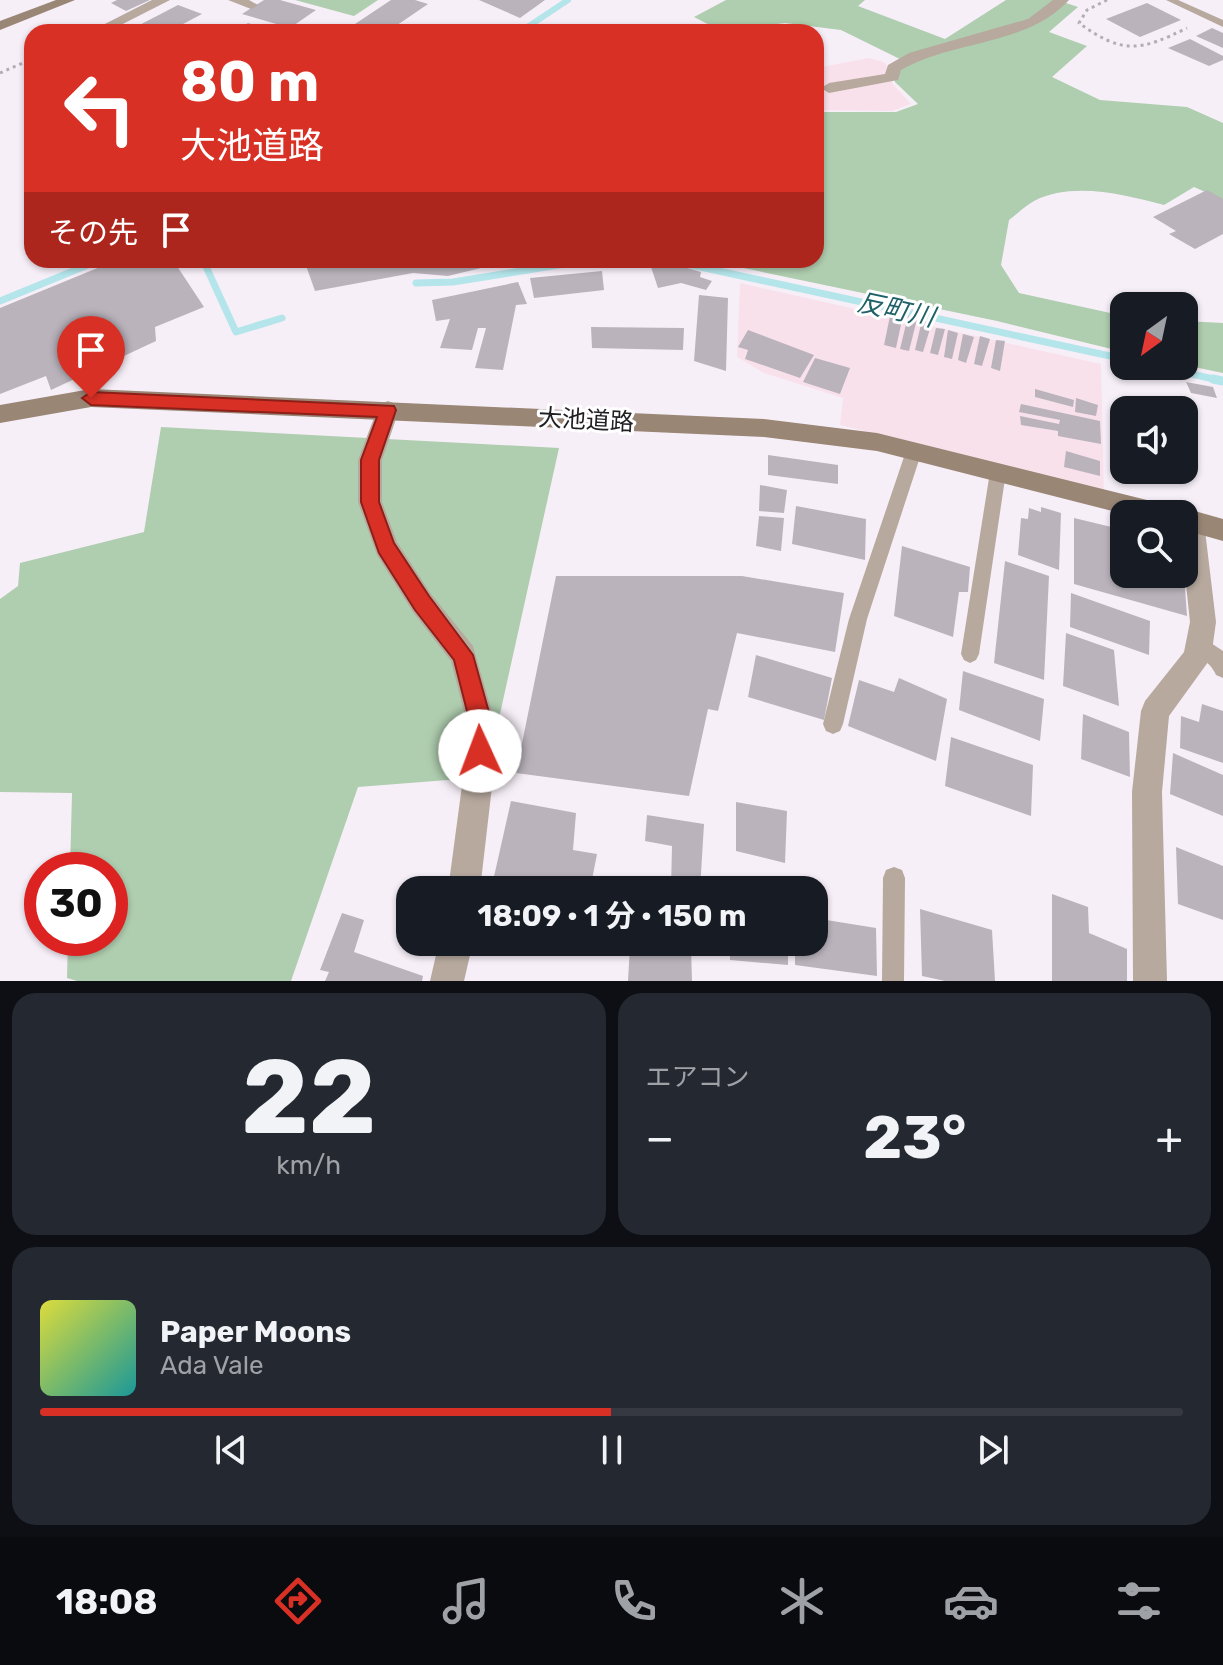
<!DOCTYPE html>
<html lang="ja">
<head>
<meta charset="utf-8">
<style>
	:root { --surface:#171b24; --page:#242831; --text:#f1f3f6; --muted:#9ea1a6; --line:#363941; --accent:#d93025 }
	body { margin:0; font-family:Rubik,"Noto Sans JP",sans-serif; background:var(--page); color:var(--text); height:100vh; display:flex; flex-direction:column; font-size:30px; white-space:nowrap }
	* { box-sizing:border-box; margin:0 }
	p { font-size:26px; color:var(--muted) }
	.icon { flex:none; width:44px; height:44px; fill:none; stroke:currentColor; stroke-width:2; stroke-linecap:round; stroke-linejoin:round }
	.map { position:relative; height:981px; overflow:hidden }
	.side { display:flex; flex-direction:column; gap:12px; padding:12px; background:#0d0f14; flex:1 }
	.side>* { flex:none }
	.banner { position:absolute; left:24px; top:24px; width:800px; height:244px; border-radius:24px; box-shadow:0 2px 6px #0004; background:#d93025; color:#fff; overflow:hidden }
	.needle { width:52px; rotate:213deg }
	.tools { position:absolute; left:1110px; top:292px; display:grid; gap:16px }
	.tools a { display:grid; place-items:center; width:88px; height:88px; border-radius:16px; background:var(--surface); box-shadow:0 2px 6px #0004; font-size:40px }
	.speed { position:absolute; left:24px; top:852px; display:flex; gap:16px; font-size:40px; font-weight:700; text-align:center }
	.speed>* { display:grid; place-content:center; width:104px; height:104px; border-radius:50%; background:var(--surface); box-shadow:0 2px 6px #0004; line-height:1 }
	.speed .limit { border:12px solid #d22; background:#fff; color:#111 }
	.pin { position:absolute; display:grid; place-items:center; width:68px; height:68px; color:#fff; margin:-82px -34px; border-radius:50% 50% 50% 0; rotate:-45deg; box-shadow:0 0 8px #0007 }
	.pin .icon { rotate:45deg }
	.me { position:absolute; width:88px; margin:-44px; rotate:358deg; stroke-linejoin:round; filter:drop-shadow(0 0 6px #0008) }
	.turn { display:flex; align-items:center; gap:28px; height:168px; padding:0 24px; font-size:36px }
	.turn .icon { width:104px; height:104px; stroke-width:2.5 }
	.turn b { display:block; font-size:56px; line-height:68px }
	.then { display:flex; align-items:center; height:76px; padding:0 24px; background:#0003; gap:16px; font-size:30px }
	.big { font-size:60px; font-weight:700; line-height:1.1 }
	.side .widget { flex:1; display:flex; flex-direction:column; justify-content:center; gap:12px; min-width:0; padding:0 28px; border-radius:24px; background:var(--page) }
	.side .dial { align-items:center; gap:0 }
	.dial b { font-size:104px; line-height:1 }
	.song { display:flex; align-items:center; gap:24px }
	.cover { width:96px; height:96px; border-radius:12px; background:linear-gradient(135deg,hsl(60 70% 55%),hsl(180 70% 35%)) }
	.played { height:8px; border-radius:4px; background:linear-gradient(90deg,var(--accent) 50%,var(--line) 50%) }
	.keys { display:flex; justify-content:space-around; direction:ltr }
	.heat { display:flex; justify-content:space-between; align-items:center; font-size:44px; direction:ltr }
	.side .tiles { flex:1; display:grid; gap:12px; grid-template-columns:1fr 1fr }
	.widget:last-child { grid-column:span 2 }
	.trip { position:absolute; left:396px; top:876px; width:432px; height:80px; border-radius:24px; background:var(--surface); box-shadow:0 2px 6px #0004; font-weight:700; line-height:80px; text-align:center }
	.tabs { display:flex; height:128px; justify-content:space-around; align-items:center; background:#090b0e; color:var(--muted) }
	.tabs .icon { width:56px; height:56px }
	.tabs .on { color:var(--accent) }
	.tabs b { font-size:36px; color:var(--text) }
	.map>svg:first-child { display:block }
</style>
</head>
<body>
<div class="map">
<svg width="1223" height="981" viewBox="0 0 1223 981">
	<rect width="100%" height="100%" fill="#f7eff8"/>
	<path fill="#f9e1eb" d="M869,58l15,4 4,5 4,16 19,21 -19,7 -76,-1v-42z
		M740,283l361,81 3,127 -264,-66 3,-27 -79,-25 -27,-16z"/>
	<path fill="#afcdaf" d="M295,0h83l-24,16z
		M726,0h139l-7,6 87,33 61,-39h51l21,7 -29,25 38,14 -35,31 48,23 87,7 36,16v77l-29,-13 -30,18c-39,-10 -91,-24 -130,-4 -9,5 -17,13 -25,19l-8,45 18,28 105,23v36l-127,-31 -292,-61h111v-148h80l22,-8 -23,-22 -2,-14 15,-5 -67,-33 -56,-7 -23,3 -11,6h-28l-29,-15z
		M1184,321l39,2v50l-39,-8z
		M161,427l398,21 -73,329 -128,10 -67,194h-214l-10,-3 1,-40h42v-68h-40l2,-77 -72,-1v-193l18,-13 2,-23 124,-31z"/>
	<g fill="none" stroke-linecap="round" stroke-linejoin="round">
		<path stroke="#b3e5ea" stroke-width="6" d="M520,32l48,-32"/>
		<path stroke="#b3e5ea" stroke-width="7" d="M203,260l33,72 46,-14
			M668,260l456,99
			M416,283l37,-1 137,-22
			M0,301l100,-41
			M1155,366l68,15"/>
		<path stroke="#b3e5ea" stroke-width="9" d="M1213,379l10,2"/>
	</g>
	<path fill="#bab3bc" d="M117,0h33l-24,11 -15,-8z
		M264,0h16l36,10 -26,18 -48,-14z
		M391,0h24l13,4 -41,28h-44z
		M479,0h66l-25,18z
		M1147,3l34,17 -41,17 -34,-18z
		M178,5l24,9 -34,18h-42z
		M248,23l26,8v1h-40z
		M1212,28l11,5v15l-27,-12z
		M1190,39l33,17v4l-14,6 -41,-18z
		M1207,190l16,9v35l-28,15 -26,-15 7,-3 -23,-14z
		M117,260h56l31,47 -49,20 1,14 -105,49 -5,-14 -46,18v-86z
		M304,260h206v1l-62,15 -35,-3 -98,18z
		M674,264l27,8 -1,5 12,4 -6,9 -25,-7 -23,5 -7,-21z
		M602,271l2,19 -70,8 -4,-20z
		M518,282l9,22 -11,1 -13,65 -28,-2 11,-40h-8l-6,22 -32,-2 10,-29 -14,2 -4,-21z
		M699,295l29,3 -2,73 -32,-10z
		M890,316l12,4 -6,28 -12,-3z
		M908,316l9,3 -8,32 -9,-2z
		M922,320l10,2 -9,30 -8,-2z
		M591,327l93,1 -1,22 -91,-2z
		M936,328l9,1 -7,26 -8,-2z
		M748,330l66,25 -14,23 -55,-19 3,-9 -10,-3z
		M948,330l10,3 -6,26 -8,-2z
		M963,334l11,3 -8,26 -8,-3z
		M980,336l10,3 -8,27 -8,-2z
		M996,340l9,1 -5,30 -9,-3z
		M815,358l35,10 -10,26 -37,-12z
		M1186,382l27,5 4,11 -26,-5z
		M1035,389l39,11 -1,7 -38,-10z
		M1076,398l22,7 -2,11 -21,-4z
		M1021,404l79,17 1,23 -43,-8v-5l-37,-6 -1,-9 39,8 1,-4 -41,-8z
		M1066,451l34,10v15l-36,-9z
		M768,455l70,10v19l-70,-9z
		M760,485l27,5 -3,23 -25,-2z
		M796,506l70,13 -1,41 -73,-16z
		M1041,507l20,6 -2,57 -41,-15 3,-37 7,1 1,-11 12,4z
		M759,516l25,2 -3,33 -25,-5z
		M1074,518l50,12v44h60l3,42 -113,-32z
		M902,546l68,21 -2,25h-9l-6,45 -59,-21z
		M1005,561l44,15 -5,104 -50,-17z
		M556,576h186l102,17 -9,59 -98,-19 -19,78 -10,-2 -19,87 -173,-23z
		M1071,593l79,28 -1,34 -79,-28z
		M1066,633l48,17 5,56 -56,-20z
		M756,655l76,23 -8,42 -76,-23z
		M963,671l81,28 -4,42 -81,-31z
		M899,678l48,21 -11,62 -88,-35 11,-46 35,12z
		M1202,704l21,7v52l-43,-15 1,-32 18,6z
		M1083,714l46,18 1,45 -49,-18z
		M951,737l82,28 -2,51 -86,-30z
		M1173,753l50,22v41l-53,-22z
		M511,801l65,12 -3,37 24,4 -7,36 -97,-9z
		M736,802l51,9 -2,52 -49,-12z
		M647,815l57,9 -4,66 -29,-2 1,-42 -27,-5z
		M1176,847l47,19v54l-45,-16z
		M1052,894l36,13 1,26 38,16v32h-75z
		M409,903h1v33l-9,-1z
		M920,909l72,21 3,51h-50l-23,-5z
		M342,913l22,7 -10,32 69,24 -1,5h-97l4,-9 -9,-2z
		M814,918l62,10 1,48 -82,-11v-23h19z
		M730,942h58v23l-58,-5z
		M630,946l61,2 1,33h-64z"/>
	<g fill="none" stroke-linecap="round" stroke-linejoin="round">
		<path stroke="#b3adb4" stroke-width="3" stroke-dasharray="3 4" stroke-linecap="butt" d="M1107,0l-20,10 -8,13c44,32 61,28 108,5
			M0,73l32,-14"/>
		<path fill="#b7a99e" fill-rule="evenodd" d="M1166,0h12l45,20v7z
			M914,445l5,2 3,4 -55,168 -24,105 -3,7 -7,3 -7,-3 -3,-7 26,-105 57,-168 3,-4z
			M998,466l6,1 2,5 -27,182 -3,6 -6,3 -6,-3 -3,-6 29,-182 2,-5z
			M1199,635l24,16v27l-7,-3c-6,-15 -20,-17 -26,-31l3,-6z
			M894,867l8,3 3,8 -1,103h-22l1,-103 3,-8z"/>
		<path fill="#b7a99e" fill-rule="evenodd" d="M152,0h18l-63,32h-18z
			M228,0h21l9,5 -7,4z
			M1053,0h16c-42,46 -116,40 -168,70l-3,10 -69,13 -8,-5 8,-5 56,-9 3,-9 21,-12 119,-34z
			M225,24l5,1v6l-19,1z
			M388,401l8,3 3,6 -17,50v42l15,40 34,52 42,52 22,77 -2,55 -13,112h-32l15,-112 4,-55 -16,-62 -38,-49 -36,-57 -19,-53v-42l19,-50 3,-6z
			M1192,511l9,3 3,8 12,100 -5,36 -42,58 -7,76 5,189h-34l-1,-189 9,-81 4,-10 39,-49 6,-30 -6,-56v-52z
			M439,942h34l-9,39h-34z"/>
		<path fill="#9a8675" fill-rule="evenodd" d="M56,0h19l-75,30v-9z
			M91,389l673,30 113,14 286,71 9,3 3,6 9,-5 39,11v22l-39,-11v-16h-60l-247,-63 -113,-14 -673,-30 -91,16v-18z"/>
	</g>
	<path fill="#d93025" stroke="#8d1f18" stroke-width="2" d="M91,392l303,14 2,4 -17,50v42l15,41 35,53 44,59 19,68 -4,36 -8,3 -8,-3 -3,-8 1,-28 -16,-63 -39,-50 -36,-57 -18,-51v-42l16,-43 -286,-12 -9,-7z"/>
	<g text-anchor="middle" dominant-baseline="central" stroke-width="6" stroke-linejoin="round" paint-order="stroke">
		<g font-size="24" fill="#211f22" stroke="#fff">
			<text transform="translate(586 420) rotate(3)">大池道路</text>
		</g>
		<g font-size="26" font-style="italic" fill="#1f6167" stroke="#fff">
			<text transform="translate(896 310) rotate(12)">反町川</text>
		</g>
	</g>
</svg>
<div class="tools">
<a><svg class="needle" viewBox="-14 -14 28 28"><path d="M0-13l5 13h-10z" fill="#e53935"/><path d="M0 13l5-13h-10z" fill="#9ea1a6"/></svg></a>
<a><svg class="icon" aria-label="sound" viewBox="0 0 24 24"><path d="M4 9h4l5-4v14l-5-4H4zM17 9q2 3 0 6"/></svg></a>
<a><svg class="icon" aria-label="search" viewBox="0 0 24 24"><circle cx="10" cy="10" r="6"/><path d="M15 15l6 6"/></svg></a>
</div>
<div class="speed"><div class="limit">30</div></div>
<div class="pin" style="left:91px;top:398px;background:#d93025"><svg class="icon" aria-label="arrive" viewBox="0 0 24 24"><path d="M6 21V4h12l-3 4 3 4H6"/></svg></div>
<svg class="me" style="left:480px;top:751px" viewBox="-20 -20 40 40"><circle r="19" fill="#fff"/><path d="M0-13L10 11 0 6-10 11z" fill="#d93025"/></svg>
<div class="trip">18:09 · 1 分 · 150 m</div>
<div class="banner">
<div class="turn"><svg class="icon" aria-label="left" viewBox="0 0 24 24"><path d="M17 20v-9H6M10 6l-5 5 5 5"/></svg><div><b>80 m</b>大池道路</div></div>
<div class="then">その先<svg class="icon" aria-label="arrive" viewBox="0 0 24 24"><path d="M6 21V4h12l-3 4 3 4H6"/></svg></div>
</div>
</div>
<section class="side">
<div class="tiles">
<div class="widget dial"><b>22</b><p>km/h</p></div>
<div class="widget"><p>エアコン</p>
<div class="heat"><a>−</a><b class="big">23°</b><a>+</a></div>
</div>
<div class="widget">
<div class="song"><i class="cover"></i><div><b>Paper Moons</b><p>Ada Vale</p></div></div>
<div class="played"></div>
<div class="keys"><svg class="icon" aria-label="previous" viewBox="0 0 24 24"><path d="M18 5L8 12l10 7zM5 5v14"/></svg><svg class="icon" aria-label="pause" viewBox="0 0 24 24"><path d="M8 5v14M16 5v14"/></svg><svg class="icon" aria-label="next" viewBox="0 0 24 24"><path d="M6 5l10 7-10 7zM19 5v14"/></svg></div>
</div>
</div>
</section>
<nav class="tabs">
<b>18:08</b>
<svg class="icon on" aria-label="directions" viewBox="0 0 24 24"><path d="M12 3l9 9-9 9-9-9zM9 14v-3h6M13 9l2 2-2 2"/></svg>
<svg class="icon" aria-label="music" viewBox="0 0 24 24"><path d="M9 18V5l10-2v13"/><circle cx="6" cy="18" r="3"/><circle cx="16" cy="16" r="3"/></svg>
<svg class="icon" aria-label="phone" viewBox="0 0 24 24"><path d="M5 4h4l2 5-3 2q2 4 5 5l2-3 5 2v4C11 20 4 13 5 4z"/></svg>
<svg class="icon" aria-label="climate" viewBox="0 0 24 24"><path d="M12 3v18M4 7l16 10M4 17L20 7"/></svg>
<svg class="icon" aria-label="car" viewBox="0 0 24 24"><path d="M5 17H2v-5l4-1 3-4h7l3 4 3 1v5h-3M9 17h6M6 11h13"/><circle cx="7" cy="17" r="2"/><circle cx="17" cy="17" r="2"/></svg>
<svg class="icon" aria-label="filters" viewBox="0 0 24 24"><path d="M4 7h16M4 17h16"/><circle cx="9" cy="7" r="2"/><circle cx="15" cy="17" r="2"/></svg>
</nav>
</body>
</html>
